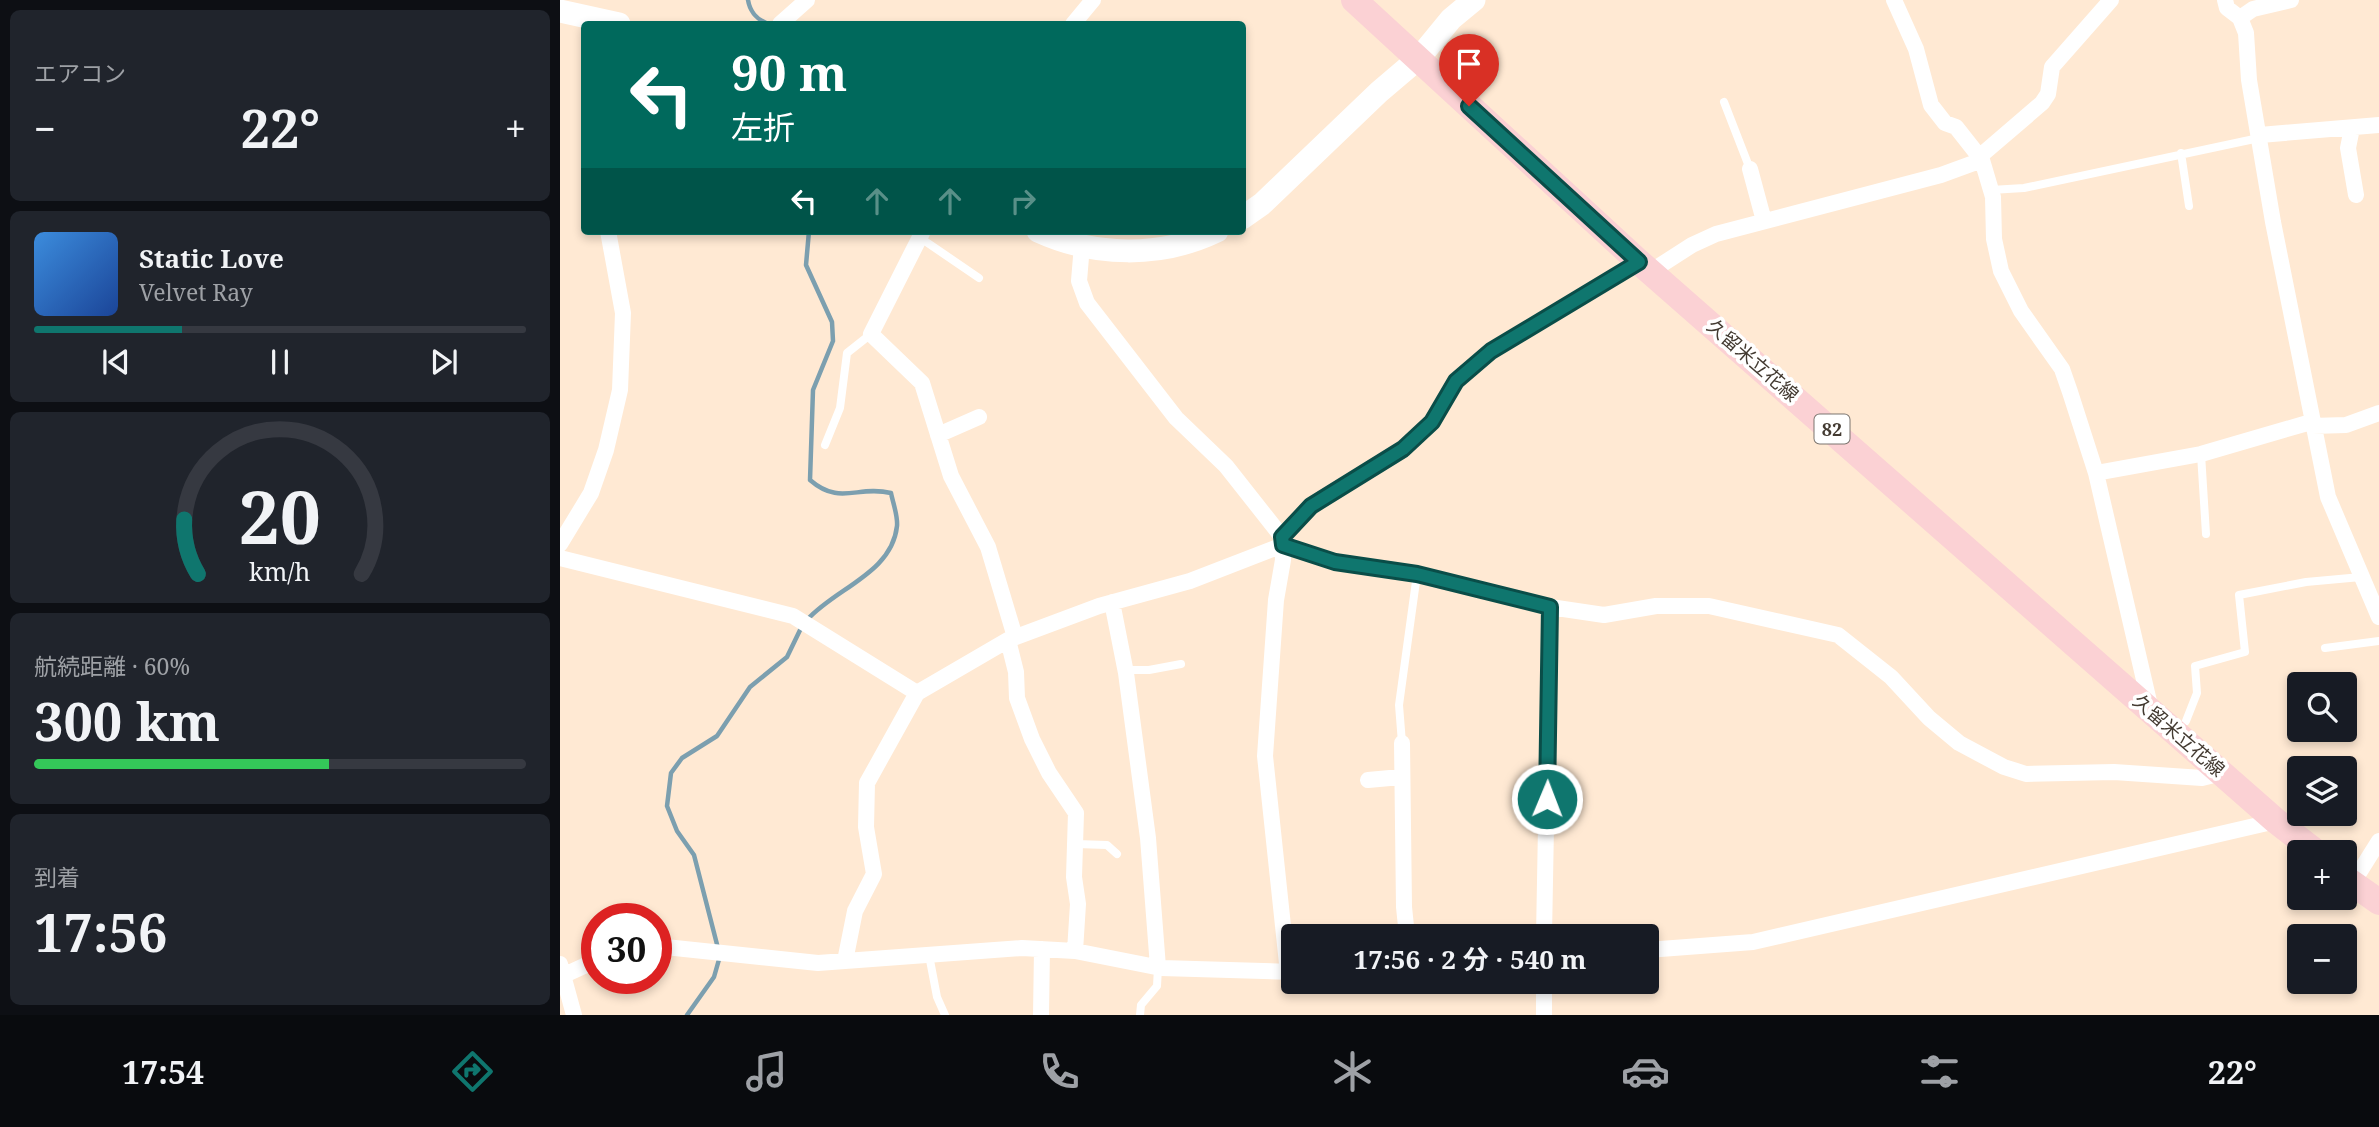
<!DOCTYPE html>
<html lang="ja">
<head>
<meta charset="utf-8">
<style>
	:root { --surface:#171b24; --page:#20242c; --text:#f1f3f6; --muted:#9ea1a6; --line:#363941; --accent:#0f766e }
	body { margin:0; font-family:"Noto Serif","Noto Sans JP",serif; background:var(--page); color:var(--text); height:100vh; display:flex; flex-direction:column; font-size:26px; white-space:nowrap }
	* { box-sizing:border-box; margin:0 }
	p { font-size:23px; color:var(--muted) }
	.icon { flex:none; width:38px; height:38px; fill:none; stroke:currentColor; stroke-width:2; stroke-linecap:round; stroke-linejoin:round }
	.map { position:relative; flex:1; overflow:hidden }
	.details { display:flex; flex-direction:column; gap:10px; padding:10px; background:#0d0f14; width:560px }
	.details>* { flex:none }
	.guide { position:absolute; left:21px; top:21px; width:665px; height:214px; border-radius:7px; box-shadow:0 4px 10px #0003; background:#00695c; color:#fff; overflow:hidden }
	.controls { position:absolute; left:1727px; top:672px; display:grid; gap:14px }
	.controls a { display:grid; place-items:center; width:70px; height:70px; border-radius:7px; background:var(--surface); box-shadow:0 4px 10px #0003; font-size:35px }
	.speed { position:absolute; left:21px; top:903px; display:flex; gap:14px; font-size:35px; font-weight:700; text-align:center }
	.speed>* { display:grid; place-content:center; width:91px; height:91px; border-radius:50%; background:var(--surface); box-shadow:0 4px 10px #0003; line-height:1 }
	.speed .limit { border:10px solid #d22; background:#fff; color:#111 }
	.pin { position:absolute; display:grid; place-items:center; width:60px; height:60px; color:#fff; margin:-72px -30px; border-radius:50% 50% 50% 0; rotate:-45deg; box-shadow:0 0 7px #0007 }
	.pin .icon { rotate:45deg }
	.me { position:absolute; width:77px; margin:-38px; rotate:1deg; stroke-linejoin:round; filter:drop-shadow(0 0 5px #0008) }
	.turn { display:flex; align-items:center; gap:24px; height:147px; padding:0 35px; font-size:32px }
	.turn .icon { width:91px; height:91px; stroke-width:2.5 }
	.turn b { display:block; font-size:49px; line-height:60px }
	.lanes { display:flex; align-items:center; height:66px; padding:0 35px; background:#0003; justify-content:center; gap:35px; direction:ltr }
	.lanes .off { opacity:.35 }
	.big { font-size:52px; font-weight:700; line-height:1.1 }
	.details .tile { flex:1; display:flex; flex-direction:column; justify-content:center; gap:10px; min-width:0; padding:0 24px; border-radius:10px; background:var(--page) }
	.details .dial { align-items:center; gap:0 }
	.dial svg { height:182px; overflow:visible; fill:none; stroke:var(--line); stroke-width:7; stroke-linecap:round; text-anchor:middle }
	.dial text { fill:var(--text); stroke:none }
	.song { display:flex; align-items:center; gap:21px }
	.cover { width:84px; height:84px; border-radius:10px; background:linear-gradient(135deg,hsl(210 70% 55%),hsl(220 70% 35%)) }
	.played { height:7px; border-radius:4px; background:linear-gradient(90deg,var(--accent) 30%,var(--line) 30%) }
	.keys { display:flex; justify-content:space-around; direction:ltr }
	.heat { display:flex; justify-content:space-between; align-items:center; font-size:38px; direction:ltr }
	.charge { height:10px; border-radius:5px; background:linear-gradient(90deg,#34c759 60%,var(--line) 0) }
	.trip { position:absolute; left:721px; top:924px; width:378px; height:70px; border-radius:7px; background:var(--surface); box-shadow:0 4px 10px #0003; font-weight:700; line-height:70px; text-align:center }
	.tab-bar { display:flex; height:112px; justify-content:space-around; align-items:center; background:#090b0e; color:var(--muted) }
	.tab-bar .icon { width:49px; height:49px }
	.tab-bar .current { color:var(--accent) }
	.tab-bar b { font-size:32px; color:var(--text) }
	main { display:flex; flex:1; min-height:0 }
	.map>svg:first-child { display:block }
</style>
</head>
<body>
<main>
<section class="details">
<div class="tile"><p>エアコン</p>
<div class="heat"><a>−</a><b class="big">22°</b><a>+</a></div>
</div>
<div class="tile">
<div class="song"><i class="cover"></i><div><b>Static Love</b><p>Velvet Ray</p></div></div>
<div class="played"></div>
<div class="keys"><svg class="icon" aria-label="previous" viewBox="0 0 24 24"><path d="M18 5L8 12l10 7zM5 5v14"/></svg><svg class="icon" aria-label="pause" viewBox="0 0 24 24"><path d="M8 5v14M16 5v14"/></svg><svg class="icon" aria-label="next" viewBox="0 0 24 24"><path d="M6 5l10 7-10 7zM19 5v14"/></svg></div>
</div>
<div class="tile dial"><svg viewBox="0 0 100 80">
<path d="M14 69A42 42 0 1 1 86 69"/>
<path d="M14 69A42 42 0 0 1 8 45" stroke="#0f766e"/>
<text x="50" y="56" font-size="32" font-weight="700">20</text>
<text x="50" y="72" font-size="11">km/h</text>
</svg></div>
<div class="tile"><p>航続距離 · 60%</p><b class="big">300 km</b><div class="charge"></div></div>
<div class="tile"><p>到着</p><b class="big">17:56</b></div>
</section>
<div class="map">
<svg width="1819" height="1015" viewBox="0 0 1819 1015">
	<rect width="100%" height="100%" fill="#ffe9d3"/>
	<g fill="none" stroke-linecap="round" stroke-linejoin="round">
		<path stroke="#7c9faf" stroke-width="4.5" d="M188,0c2,12 8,19 20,24
			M248,619c28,-31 84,-46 89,-93 1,-10 -4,-23 -6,-33 -34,-8 -51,13 -81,-13l3,-90 20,-49 -1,-19 -26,-57 3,-34
			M127,1015l27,-38 6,-21 -26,-101 -17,-24 -10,-25 4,-33 11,-15 35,-22 33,-49 37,-30 15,-31"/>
		<path stroke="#fff" stroke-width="8" d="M1164,102l26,67
			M1621,153l8,53
			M1431,190l33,-2 235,-50
			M359,237l60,41
			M265,445l15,-37 7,-55 24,-19
			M1641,454l5,80
			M1765,648l54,-7
			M566,670h23l32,-6
			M1626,721l11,-28 -2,-27 50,-14 -6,-57 67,-13 55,-5
			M842,743l-3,-38 18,-131
			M516,844l31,1 10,9
			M369,955l8,42 8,18
			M580,1015l1,-10 16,-19 1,-18"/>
		<path stroke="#fff" stroke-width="16" d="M1334,0l22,49 15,56 14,18 11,4 26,33 11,37 1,42 7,32 20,40 41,58 8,23 26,81 55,237
			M1665,0l2,8 13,10 6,15 3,47 24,142 55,275 51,120
			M1680,18l13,-9 38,-9
			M220,24l27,-24
			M513,24l20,-24
			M1792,128l-4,20 8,47
			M1700,135l119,-10
			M1419,157l63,-54 6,-9 4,-27 59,-67
			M1190,169l14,52
			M363,231l-52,103 51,49 29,93 37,71 27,90
			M522,245l-3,36 8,22 89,115 50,48 56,71 1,23 -7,40 -11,156 23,217
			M1090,272l42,-27 24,-11 225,-59 41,-15
			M1752,426l34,-1 33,-12
			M378,435l41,-18
			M1536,473l105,-19 110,-32
			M722,537l29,-31 92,-57 29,-27 24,-41 35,-30 148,-89
			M0,544l31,-51 15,-43 14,-60 3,-77 -15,-82
			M0,558l233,58 124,77
			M552,602l14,71 22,165 10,129
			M448,640l8,32 1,26 15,41 17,34 27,40 -2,64 4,27 -3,47
			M842,743l2,164 3,29
			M808,780l33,-3
			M1792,884l27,-43
			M984,936l6,-329
			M96,946l162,17 204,-15 53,3 86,17 132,4
			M1087,950l106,-8 523,-121
			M285,961l10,-50 19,-37 -8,-47 1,-44 50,-90 91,-53 91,-34 91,-25 93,-36 52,17 82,12 133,33 54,8 52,-9h53l129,29 53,42 38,41 30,25 45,24 22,7 88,-2 88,6 20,-5
			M0,964l14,51
			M0,977l37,-17
			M481,1015l1,-66
			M984,1015v-33"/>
		<path stroke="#fff" stroke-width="23" d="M0,11l59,13
			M682,218l20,-14 117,-112 40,-34 32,-39 23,-19
			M478,231c57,26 123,27 179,0"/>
		<path stroke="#fbd1d4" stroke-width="26" d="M794,0l285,262 637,559 40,31
			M1785,878l34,24"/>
	</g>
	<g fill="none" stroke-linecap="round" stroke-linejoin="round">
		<g stroke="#0a4d48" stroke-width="18">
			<path id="route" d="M909,106l170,156 -148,89 -35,30 -24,41 -29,27 -92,57 -29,31 1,8 52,17 82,12 133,33 -3,192"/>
		</g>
		<use href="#route" stroke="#0f766e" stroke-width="12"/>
	</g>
	<g text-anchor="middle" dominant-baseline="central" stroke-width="7" stroke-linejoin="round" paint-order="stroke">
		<rect fill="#fff" stroke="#7b756f" stroke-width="2" x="1254.5" y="414.5" width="35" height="29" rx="5"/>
		<g font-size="18" font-weight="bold" fill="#433a31">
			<text x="1272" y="429">82</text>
		</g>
		<g font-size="19" fill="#433a31" stroke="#fff">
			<text transform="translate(1193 360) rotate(41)">久留米立花線</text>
			<text transform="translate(1619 735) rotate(41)">久留米立花線</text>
		</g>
	</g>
</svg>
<div class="controls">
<a><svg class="icon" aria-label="search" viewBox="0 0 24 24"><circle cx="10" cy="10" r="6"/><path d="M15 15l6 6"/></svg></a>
<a><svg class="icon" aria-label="layers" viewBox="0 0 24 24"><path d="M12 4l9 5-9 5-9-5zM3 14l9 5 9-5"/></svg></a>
<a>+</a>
<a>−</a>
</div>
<div class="speed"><div class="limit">30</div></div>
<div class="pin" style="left:909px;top:106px;background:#d93025"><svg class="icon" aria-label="arrive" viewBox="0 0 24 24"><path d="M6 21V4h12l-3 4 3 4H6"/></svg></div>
<svg class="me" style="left:987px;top:799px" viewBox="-20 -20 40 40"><circle r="17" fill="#0f766e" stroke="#fff" stroke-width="3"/><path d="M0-11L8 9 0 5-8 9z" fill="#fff"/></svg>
<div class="trip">17:56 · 2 分 · 540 m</div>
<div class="guide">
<div class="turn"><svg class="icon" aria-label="left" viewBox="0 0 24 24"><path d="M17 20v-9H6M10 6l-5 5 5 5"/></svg><div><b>90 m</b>左折</div></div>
<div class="lanes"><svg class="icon" aria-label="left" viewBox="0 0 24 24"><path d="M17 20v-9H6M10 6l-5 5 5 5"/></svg><svg class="icon off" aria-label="ahead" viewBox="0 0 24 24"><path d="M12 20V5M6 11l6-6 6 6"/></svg><svg class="icon off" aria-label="ahead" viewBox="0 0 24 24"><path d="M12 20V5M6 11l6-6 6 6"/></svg><svg class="icon off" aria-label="right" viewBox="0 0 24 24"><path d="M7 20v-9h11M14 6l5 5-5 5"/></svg></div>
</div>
</div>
</main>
<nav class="tab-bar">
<b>17:54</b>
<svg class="icon current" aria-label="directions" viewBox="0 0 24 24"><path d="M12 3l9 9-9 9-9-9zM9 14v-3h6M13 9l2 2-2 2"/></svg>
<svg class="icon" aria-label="music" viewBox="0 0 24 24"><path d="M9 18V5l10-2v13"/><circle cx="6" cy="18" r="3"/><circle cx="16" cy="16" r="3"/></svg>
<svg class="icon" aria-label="phone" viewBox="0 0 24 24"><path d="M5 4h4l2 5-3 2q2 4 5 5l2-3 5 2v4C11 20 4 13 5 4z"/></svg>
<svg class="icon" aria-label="climate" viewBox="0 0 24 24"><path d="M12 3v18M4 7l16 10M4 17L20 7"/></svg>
<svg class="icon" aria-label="car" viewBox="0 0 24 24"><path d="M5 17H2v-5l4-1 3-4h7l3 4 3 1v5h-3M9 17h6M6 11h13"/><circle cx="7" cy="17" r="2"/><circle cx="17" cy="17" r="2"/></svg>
<svg class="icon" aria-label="filters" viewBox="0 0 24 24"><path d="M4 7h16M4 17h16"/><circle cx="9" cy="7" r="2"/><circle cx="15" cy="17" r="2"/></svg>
<b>22°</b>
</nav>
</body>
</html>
